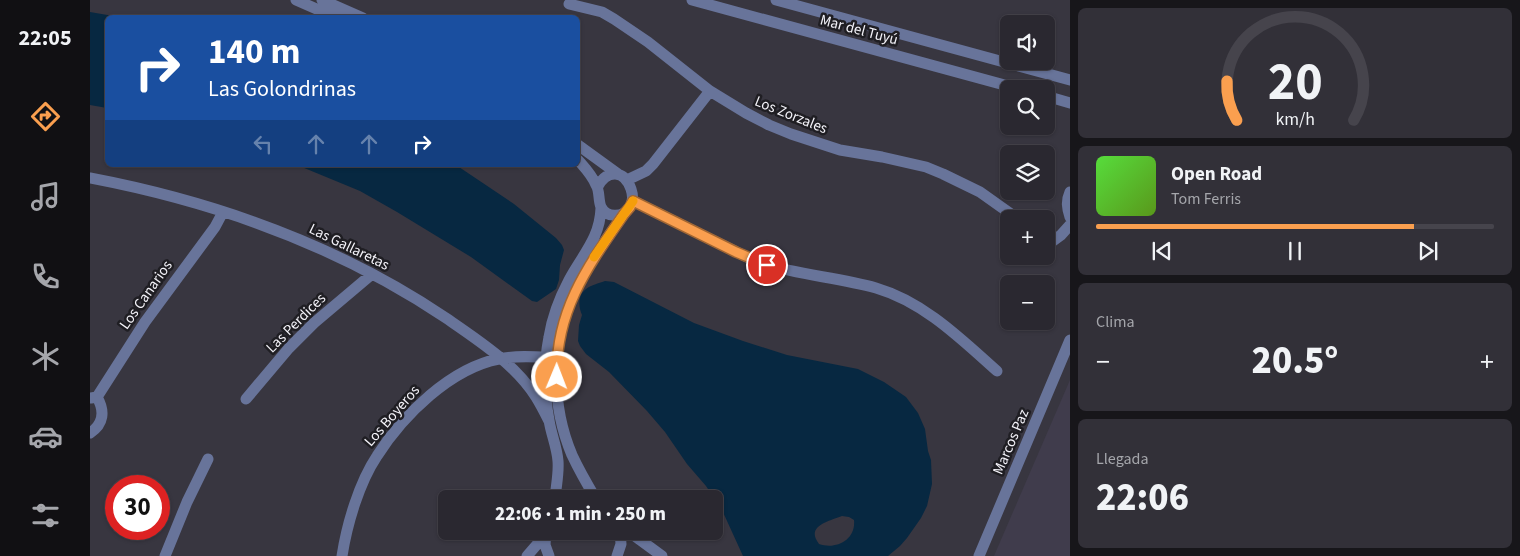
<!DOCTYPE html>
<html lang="es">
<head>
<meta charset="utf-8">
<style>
	:root { --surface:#2a2830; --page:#323038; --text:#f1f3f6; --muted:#a5a6ab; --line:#46444c; --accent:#fa9f4f }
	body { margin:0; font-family:"Source Sans 3",sans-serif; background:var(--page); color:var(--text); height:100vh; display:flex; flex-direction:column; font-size:19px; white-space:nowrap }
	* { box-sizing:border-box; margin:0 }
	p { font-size:16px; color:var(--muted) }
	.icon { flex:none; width:28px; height:28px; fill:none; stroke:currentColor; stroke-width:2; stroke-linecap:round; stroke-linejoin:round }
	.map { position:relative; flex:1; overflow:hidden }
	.sheet { display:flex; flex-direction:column; gap:8px; padding:8px; background:#17161a; width:450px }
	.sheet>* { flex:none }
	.hud { position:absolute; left:15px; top:15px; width:475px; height:152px; border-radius:8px; box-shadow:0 1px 4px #0004,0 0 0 1px var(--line); background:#1a4fa0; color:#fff; overflow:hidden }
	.buttons { position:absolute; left:910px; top:15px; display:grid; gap:10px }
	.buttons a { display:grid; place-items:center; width:55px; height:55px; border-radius:8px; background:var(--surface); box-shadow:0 1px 4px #0004,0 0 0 1px var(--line); font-size:25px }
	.speed { position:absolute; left:15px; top:475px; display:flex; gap:10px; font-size:25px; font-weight:700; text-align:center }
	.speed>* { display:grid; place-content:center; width:65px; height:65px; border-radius:50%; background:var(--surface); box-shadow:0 1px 4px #0004,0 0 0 1px var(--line); line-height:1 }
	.speed .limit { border:8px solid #d22; background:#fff; color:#111 }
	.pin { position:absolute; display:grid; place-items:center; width:42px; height:42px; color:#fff; margin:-21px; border:2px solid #fff; border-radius:50%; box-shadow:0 1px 5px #0007 }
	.me { position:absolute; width:55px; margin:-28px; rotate:1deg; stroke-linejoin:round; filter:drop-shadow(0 0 4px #0008) }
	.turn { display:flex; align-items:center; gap:18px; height:105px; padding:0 20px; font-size:22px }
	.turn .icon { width:65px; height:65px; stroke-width:2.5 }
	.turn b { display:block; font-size:35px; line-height:42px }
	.lanes { display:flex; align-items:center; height:48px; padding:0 20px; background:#0003; justify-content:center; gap:25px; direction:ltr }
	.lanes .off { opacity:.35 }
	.big { font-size:38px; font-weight:800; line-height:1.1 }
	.sheet .widget { flex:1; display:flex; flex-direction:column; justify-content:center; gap:8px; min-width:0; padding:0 18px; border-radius:8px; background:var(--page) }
	.sheet .dial { align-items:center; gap:0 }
	.dial svg { height:130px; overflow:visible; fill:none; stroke:var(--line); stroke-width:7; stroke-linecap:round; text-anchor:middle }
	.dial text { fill:var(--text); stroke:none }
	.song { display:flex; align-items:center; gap:15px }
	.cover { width:60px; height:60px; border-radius:8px; background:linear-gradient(135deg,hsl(110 70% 55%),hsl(90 70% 35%)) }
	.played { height:5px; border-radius:2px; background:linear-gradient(90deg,var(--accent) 80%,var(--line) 80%) }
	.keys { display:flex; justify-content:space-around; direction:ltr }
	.heat { display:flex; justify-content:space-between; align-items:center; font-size:28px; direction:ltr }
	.trip { position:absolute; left:348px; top:490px; width:285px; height:50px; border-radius:8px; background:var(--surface); box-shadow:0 1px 4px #0004,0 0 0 1px var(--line); font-weight:800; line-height:50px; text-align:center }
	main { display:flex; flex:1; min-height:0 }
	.tab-bar { display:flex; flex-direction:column; width:90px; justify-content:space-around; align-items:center; background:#111013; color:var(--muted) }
	.tab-bar .icon { width:35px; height:35px }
	.tab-bar .current { color:var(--accent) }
	.tab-bar b { font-size:22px; color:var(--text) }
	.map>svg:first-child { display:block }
</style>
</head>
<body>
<main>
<nav class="tab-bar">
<b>22:05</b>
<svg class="icon current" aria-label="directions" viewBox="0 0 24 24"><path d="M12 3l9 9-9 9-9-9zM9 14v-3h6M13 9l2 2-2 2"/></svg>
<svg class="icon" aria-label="music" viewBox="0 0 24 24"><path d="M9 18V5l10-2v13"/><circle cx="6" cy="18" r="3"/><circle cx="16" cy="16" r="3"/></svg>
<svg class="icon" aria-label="phone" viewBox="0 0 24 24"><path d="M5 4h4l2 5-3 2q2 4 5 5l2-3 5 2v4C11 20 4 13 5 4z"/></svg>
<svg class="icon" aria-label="climate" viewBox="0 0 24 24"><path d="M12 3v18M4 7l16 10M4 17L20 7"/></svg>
<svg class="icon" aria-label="car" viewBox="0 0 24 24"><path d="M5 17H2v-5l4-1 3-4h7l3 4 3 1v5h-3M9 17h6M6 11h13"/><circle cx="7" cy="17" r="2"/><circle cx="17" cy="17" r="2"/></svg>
<svg class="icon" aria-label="filters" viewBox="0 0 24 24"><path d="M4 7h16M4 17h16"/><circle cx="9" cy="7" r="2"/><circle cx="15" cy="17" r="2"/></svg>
</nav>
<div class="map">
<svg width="980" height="556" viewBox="0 0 980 556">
	<rect width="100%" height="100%" fill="#383640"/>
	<path fill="#403c4c" d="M980,380v176h-76z"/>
	<path fill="#072841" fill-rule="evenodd" d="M0,12l29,5 -11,1 -1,90 -17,-3z
		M207,165h159l58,39 42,34 6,7 2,5 -4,15 -1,15 -3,9 -19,13 -5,-1 -61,-44 -74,-45 -37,-21z
		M515,281l9,1 80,41 49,18 44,14 71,14 26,13 22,15 12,16 7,16 3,22 3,9 1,24 -5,22 -6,12 -14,20 -7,8 -12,10h-145l-21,-46 -16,-24 -19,-22 -22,-32 -18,-21 -38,-39 -23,-18 -6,-8 -2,-5 1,-16 3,-10c-4,-9 -4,-20 4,-26 5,-4 14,-6 19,-8zM752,516l7,1 5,3c2,20 -18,30 -35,24 -14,-18 10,-23 23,-28z"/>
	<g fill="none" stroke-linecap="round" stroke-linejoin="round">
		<path stroke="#68749a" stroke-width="11" d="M206,0l41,18
			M232,0l41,18
			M602,0l327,89
			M686,0l294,80
			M479,4l33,8 12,7 34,23 62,49 36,22 23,12 22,9 49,16 42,7 44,10 17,7 37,18 38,27
			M956,96l24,7
			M488,145l40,29
			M488,160c7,8 14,15 18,25 4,6 2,15 5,22 6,12 23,10 29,0 3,-5 3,-12 1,-18 -7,-20 -24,-19 -33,-3
			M0,178c126,24 249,68 356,140 32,22 69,46 90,79 5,8 9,16 13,24
			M537,180l19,-9 7,-7 57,-73
			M980,192c-4,9 -3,16 0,25
			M543,201l124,61c39,13 80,15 119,26 48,14 85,51 121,83
			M956,246l15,-11 9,-10
			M7,397l48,-75 70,-95 8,-15
			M156,399l43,-51 25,-25 58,-49
			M0,433c14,-9 15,-22 7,-36l-6,1
			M465,499c1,-13 4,-25 3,-38 -1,-14 -7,-27 -9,-41 -5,-26 -5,-57 0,-83 3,-19 11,-40 20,-57 14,-26 31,-42 32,-72
			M506,499c-9,-15 -17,-29 -24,-44 -22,-52 -21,-116 4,-167 13,-26 31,-50 48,-74
			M456,531l-1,14 4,11
			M538,531l34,25
			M75,556l22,-54 21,-43
			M252,556c5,-32 17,-73 35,-100 26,-41 74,-88 122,-97 19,-4 39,-2 57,-1
			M437,556l19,-22
			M527,556l4,-12 -1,-13
			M889,556l91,-216"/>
	</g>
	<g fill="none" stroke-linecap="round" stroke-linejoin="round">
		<g stroke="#a26733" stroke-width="12">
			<path id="route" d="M467,377c-2,-66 31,-111 67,-163l6,-7 3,-6 103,51 31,13"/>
		</g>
		<use href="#route" stroke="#fa9f4f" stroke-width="9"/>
		<path stroke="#f59e0b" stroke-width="9" d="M504,257l39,-56"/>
	</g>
	<g text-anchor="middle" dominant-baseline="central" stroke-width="5" stroke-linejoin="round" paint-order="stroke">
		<g font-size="15" fill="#f4f3f9" stroke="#1f1e23">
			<text transform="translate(769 30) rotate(15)">Mar del Tuyú</text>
			<text transform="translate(701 115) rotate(22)">Los Zorzales</text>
			<text transform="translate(259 247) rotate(26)">Las Gallaretas</text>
			<text transform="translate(56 295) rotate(-55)">Los Canarios</text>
			<text transform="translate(206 323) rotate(-45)">Las Perdices</text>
			<text transform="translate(302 416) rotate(-49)">Los Boyeros</text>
			<text transform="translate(921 442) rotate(-67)">Marcos Paz</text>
		</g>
	</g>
</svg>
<div class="buttons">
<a><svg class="icon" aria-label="sound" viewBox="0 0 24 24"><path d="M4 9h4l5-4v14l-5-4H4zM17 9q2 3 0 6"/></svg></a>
<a><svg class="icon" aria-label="search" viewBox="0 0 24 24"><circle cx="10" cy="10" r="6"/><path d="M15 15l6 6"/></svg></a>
<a><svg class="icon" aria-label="layers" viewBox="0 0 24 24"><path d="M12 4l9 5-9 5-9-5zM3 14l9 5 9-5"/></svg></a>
<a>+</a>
<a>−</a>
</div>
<div class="speed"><div class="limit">30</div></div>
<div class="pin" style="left:677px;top:265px;background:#d93025"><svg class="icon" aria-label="arrive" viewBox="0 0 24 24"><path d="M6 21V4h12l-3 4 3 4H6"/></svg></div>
<svg class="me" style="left:467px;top:377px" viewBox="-20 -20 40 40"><circle r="17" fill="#fa9f4f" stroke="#fff" stroke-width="3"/><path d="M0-11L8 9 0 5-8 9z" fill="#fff"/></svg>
<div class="trip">22:06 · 1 min · 250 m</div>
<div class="hud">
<div class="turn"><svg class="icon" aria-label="right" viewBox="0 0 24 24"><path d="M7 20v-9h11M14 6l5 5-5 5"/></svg><div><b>140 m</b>Las Golondrinas</div></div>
<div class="lanes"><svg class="icon off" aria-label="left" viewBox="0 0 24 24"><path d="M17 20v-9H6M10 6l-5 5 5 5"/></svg><svg class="icon off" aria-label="ahead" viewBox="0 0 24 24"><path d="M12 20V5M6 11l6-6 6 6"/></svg><svg class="icon off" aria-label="ahead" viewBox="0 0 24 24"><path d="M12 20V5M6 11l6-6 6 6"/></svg><svg class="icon" aria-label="right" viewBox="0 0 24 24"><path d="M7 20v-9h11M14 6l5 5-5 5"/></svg></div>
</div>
</div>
<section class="sheet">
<div class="widget dial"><svg viewBox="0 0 100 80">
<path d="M14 69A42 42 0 1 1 86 69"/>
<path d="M14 69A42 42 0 0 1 8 45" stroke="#fa9f4f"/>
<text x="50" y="56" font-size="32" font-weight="700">20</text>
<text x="50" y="72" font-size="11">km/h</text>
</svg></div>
<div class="widget">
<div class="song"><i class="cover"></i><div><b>Open Road</b><p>Tom Ferris</p></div></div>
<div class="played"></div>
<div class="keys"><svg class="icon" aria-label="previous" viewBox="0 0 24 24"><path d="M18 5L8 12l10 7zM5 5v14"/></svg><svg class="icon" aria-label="pause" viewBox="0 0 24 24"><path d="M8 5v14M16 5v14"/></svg><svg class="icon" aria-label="next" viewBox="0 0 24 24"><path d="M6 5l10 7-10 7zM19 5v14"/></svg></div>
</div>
<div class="widget"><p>Clima</p>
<div class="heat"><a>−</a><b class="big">20.5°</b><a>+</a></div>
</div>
<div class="widget"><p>Llegada</p><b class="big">22:06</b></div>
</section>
</main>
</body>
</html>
